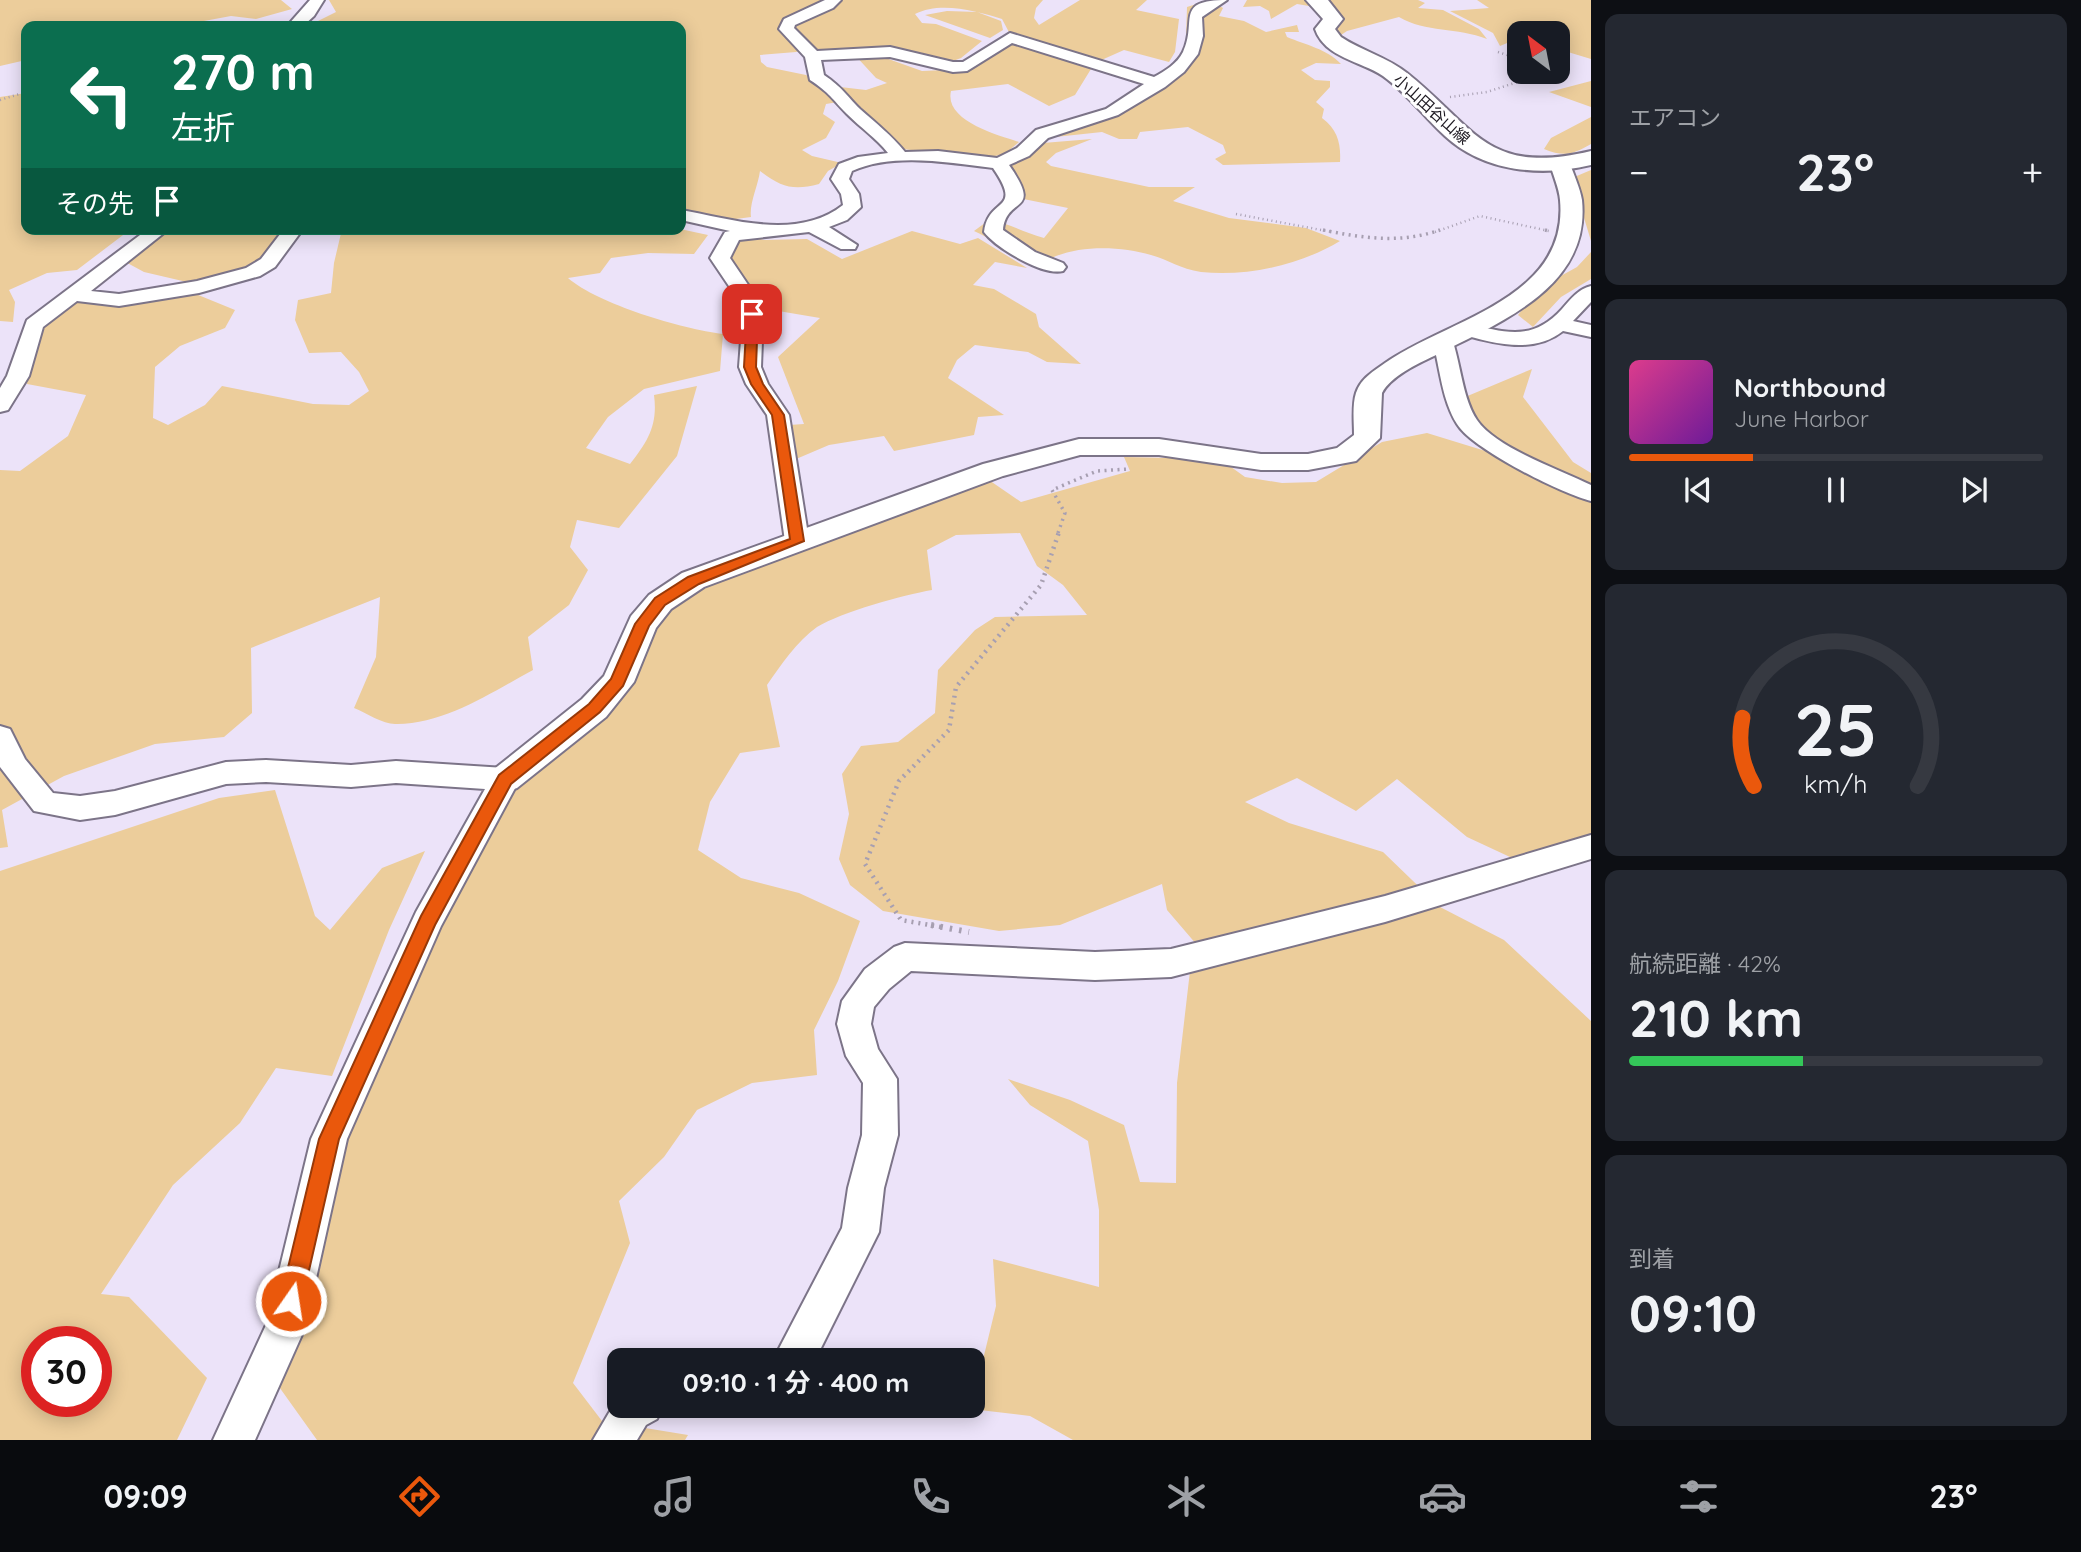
<!DOCTYPE html>
<html lang="ja">
<head>
<meta charset="utf-8">
<style>
	:root { --surface:#171b24; --page:#242831; --text:#f1f3f6; --muted:#9ea1a6; --line:#363941; --accent:#ea580c }
	body { margin:0; font-family:Quicksand,"Noto Sans JP",sans-serif; background:var(--page); color:var(--text); height:100vh; display:flex; flex-direction:column; font-size:26px; white-space:nowrap }
	* { box-sizing:border-box; margin:0 }
	p { font-size:23px; color:var(--muted) }
	.icon { flex:none; width:38px; height:38px; fill:none; stroke:currentColor; stroke-width:2; stroke-linecap:round; stroke-linejoin:round }
	.map { position:relative; flex:1; overflow:hidden }
	.drawer { display:flex; flex-direction:column; gap:14px; padding:14px; background:#0d0f14; width:490px }
	.drawer>* { flex:none }
	.top-card { position:absolute; left:21px; top:21px; width:665px; height:214px; border-radius:14px; box-shadow:0 4px 18px #0003; background:#0b6e4f; color:#fff; overflow:hidden }
	.needle { width:46px; rotate:328deg }
	.tools { position:absolute; left:1507px; top:21px; display:grid; gap:14px }
	.tools a { display:grid; place-items:center; width:63px; height:63px; border-radius:14px; background:var(--surface); box-shadow:0 4px 18px #0003; font-size:35px }
	.speed { position:absolute; left:21px; top:1326px; display:flex; gap:14px; font-size:35px; font-weight:700; text-align:center }
	.speed>* { display:grid; place-content:center; width:91px; height:91px; border-radius:50%; background:var(--surface); box-shadow:0 4px 18px #0003; line-height:1 }
	.speed .limit { border:10px solid #d22; background:#fff; color:#111 }
	.pin { position:absolute; display:grid; place-items:center; width:60px; height:60px; color:#fff; margin:-30px; border-radius:14px; box-shadow:0 4px 10px #0006 }
	.me { position:absolute; width:77px; margin:-38px; rotate:13deg; stroke-linejoin:round; filter:drop-shadow(0 0 5px #0008) }
	.turn { display:flex; align-items:center; gap:24px; height:147px; padding:0 35px; font-size:32px }
	.turn .icon { width:91px; height:91px; stroke-width:2.5 }
	.turn b { display:block; font-size:49px; line-height:60px }
	.then { display:flex; align-items:center; height:66px; padding:0 35px; background:#0003; gap:14px; font-size:26px }
	.big { font-size:52px; font-weight:700; line-height:1.1 }
	.drawer .card { flex:1; display:flex; flex-direction:column; justify-content:center; gap:10px; min-width:0; padding:0 24px; border-radius:14px; background:var(--page) }
	.drawer .dial { align-items:center; gap:0 }
	.dial svg { height:182px; overflow:visible; fill:none; stroke:var(--line); stroke-width:7; stroke-linecap:round; text-anchor:middle }
	.dial text { fill:var(--text); stroke:none }
	.song { display:flex; align-items:center; gap:21px }
	.cover { width:84px; height:84px; border-radius:10px; background:linear-gradient(135deg,hsl(330 70% 55%),hsl(280 70% 35%)) }
	.played { height:7px; border-radius:4px; background:linear-gradient(90deg,var(--accent) 30%,var(--line) 30%) }
	.keys { display:flex; justify-content:space-around; direction:ltr }
	.heat { display:flex; justify-content:space-between; align-items:center; font-size:38px; direction:ltr }
	.charge { height:10px; border-radius:5px; background:linear-gradient(90deg,#34c759 42%,var(--line) 0) }
	.trip { position:absolute; left:607px; top:1348px; width:378px; height:70px; border-radius:14px; background:var(--surface); box-shadow:0 4px 18px #0003; font-weight:700; line-height:70px; text-align:center }
	.tab-bar { display:flex; height:112px; justify-content:space-around; align-items:center; background:#090b0e; color:var(--muted) }
	.tab-bar .icon { width:49px; height:49px }
	.tab-bar .on { color:var(--accent) }
	.tab-bar b { font-size:32px; color:var(--text) }
	main { display:flex; flex:1; min-height:0 }
	.map>svg:first-child { display:block }
</style>
</head>
<body>
<main>
<div class="map">
<svg width="1591" height="1440" viewBox="0 0 1591 1440">
	<rect width="100%" height="100%" fill="#ece3f9"/>
	<path fill="#eccd9b" fill-rule="evenodd" d="M0,0h281l11,9 -36,10 -25,-3 -54,10h-151v34l-26,6z
		M329,0h714l-7,8 -2,10 5,7 41,-25h67l-11,10 43,9 -4,33 -6,10 -45,-12 -27,12 -86,-26 -9,-17c-25,-8 -62,-18 -87,-5l7,9 14,1 46,17 -21,17 -16,6 -56,-12h-67l-15,-4 -11,4 -36,3 1,7 6,5 39,8 17,10 43,5 21,-7 -11,-5 -23,-25 27,3 42,15 47,-2 37,-27 85,27 -16,26 -26,11 -41,-22 -57,7c-7,30 47,44 68,51l-14,12 -20,4 -83,-9 -64,-47 -12,2 -3,10 12,8 -9,16 -24,12 10,6 30,7 -14,8 -9,13c-26,7 -38,3 -59,-13 -2,15 -11,33 -9,46l-38,5 -32,-6v-190h-373l28,-14z
		M1209,0l14,8 -4,8 25,5 22,11 31,-7 2,7h-14l2,5c19,8 40,12 54,27l-25,-1 -15,7 14,10 15,1v6l-14,15 8,7 -2,9c16,12 19,26 18,44l-117,3 -8,-6 11,-6 -3,-8 -35,-18 -48,5 -3,7h-18l-17,-7 -56,6 67,-24 72,-46 2,-61z
		M1247,0h171l7,3 -7,5 25,2 36,19 8,10c-30,-12 -61,-6 -88,-22l-52,14 -12,8 -2,-29 -36,-6 -26,15 -2,-8 -9,-5 -17,1z
		M1477,0h114v59l-33,-10v-16h-39v5l-19,8 -7,-13 -43,-22 39,-3z
		M947,11l30,1 24,9 2,9 -13,8 -65,-23z
		M1591,81v26l-42,-15z
		M26,93v136h105l-54,41 -30,3 -38,17 6,12 -2,20 -13,-1v-224z
		M1591,117v27c-19,11 -27,13 -47,5l7,-11z
		M1092,139l-36,14 -10,9 5,4 98,21h46l-22,14 56,17 77,10 34,13c-40,24 -93,36 -139,31 -21,-3 -32,-12 -50,-17 -34,-10 -84,-11 -113,11 -24,-9 -41,-25 -64,-35l15,-11c20,3 35,13 55,18l24,-30 -55,-11 -6,-33 15,-5 21,-16z
		M1591,170v71l-19,-63z
		M152,229h128l-6,18 -18,20 -52,19 -60,-14 -24,-13z
		M342,229h338l28,6 -14,19 -46,-1 -37,5 -11,15 -32,5c30,26 114,51 155,56l-3,37 -76,18 -36,28 -22,31 44,16c18,-23 28,-39 24,-69l43,-9 -20,70 -58,72 -42,-8 -7,27 18,23 -19,35 -41,32 5,33c-41,22 -89,55 -138,54 -12,0 -29,-11 -41,-16l22,-51 4,-60 -129,51 1,65 -28,24 -69,7 -91,32 -62,34 6,37 -8,1v-378l20,1 48,-35 18,-41 -59,-11c-4,-43 10,-54 38,-83l43,3 78,-14 49,20 -10,18 -45,18 -25,21 -2,51 15,7 37,-20 17,-19 91,18 36,1 20,-14 -10,-19 -18,-20 -32,1 -14,-33 3,-20 33,-7 3,-30z
		M912,231l48,13 18,-6 49,30 -32,-6 -22,23 21,4 42,25 3,13 42,37 -34,-2 -19,-10 -53,-7 -18,15 -9,18 56,37 -26,2 -4,18 -80,16 -10,-15 -55,9 -47,20 -8,-39 30,-2 -26,-67 42,-39 -72,-12 -27,-62 21,-10 22,6 43,-1 35,20z
		M1591,252v27l-30,18 -28,30 -15,-12 21,-27 38,-21z
		M1532,369l-9,28 50,65 18,11v365l-66,26 -58,-27 -70,-58 -41,32 -59,-33 -52,24 44,21 94,29 57,55 64,33 87,81v419h-518l-43,-24 -59,-7 25,-103 -3,-47 106,28v-77l-11,-69 -58,-36 -22,-26 62,21 54,25 16,57 36,1 1,-100 13,-112 19,-12 -42,-49 -5,-26 -102,41 -61,6 -116,-20 -33,-26 -11,-26 10,-45 -7,-40 19,-28 37,-4 37,-29 3,-43 37,-40 20,-13 92,-2 -24,-30 -26,-19 -17,-33 -64,2 -29,15 5,40c-29,5 -90,22 -115,37 -20,14 -36,38 -50,58l13,62 -40,6 -30,49 -12,48 43,28 58,15 61,28 -22,60 -24,49 3,45 -65,8 -55,27 -33,47 -45,44 11,42 -57,140 29,38 86,14 -3,5h-368l-45,-63 1,-78 193,-436 68,-116 105,-105 29,-44 318,-120 35,24 109,-31 -6,-14 96,2 25,18 37,6 34,-1 66,-40 45,-9 91,28 -67,-49 7,-12z
		M275,790l40,126 15,14 52,-62 43,-17 -36,79 -57,146 -56,-8 -36,55 -67,62 -72,109 28,3 78,81 -30,62h-177v-569l219,-73zM37,1342h59v60h-59z"/>
	<g fill="none" stroke-linecap="round" stroke-linejoin="round">
		<g stroke="#7c7488" stroke-width="4">
			<path id="minor" d="M310,0h14l-10,16 -11,10h-16z
				M825,0h16l-8,8 -38,17 -1,3 23,23 73,-4 63,15h10l47,-29 144,44c11,-6 23,-13 29,-25 15,-31 -10,-52 44,-52l-25,17 1,19 -5,18 -14,18 -19,15 -47,28 -70,23 -19,18 -20,9c35,50 -3,30 -6,65l32,22 28,11 3,4 -3,4c-20,5 -67,-23 -79,-39 4,-36 40,-19 9,-64 -43,-5 -99,-16 -141,3l-3,8 10,15 2,13 -14,13 -18,7 28,18 -2,4h-14l-32,-17 -70,8 -9,18 27,40 6,16 -2,53 7,17 21,31 20,126 -3,6h-18l-3,-6 -18,-126 -21,-31 -7,-17 4,-53 -6,-16 -27,-40 15,-26 5,-1 -49,-11v-10c51,9 116,31 162,-5l-2,-11 -10,-15 8,-15 19,-7 30,-4c-12,-15 -27,-25 -41,-39 -15,-15 -17,-21 -37,-34l-5,-23 -26,-28 5,-10zM1012,43l132,41 -38,25 -70,21 -19,18 -20,10 -59,-7 -33,1c-14,-17 -29,-29 -45,-43 -14,-14 -18,-22 -36,-34l-3,-15 69,-3 63,15 14,-1z
				M148,229h21l-78,62 28,3 78,-13 49,-13 15,-9 23,-30h19l-28,38 -15,9 -61,17 -80,13 -42,-5 -34,26 -14,49 -21,34 -8,2v-24l7,-12 20,-56z
				M1591,286v16l-18,19 18,4v12l-28,-6c-30,24 -70,12 -103,3l-3,-4 10,-6c39,8 65,18 95,-15 8,-9 16,-20 29,-23z
				M1443,336l10,6c8,25 10,57 24,78 19,28 84,50 114,65v16c-29,-7 -119,-52 -134,-77 -15,-24 -17,-55 -24,-82z
				M0,726l10,3 15,30 28,34 27,3 35,-5 111,-29 40,-2 85,5 45,-4 109,7 10,3 5,8 -79,147 -94,213 -42,189 -50,112h-42l53,-115 45,-186 105,-227 69,-123 -89,-6 -45,4 -85,-5 -40,2 -111,31 -35,5 -46,-9 -34,-44z
				M1591,835v24l-206,63 -214,55 -76,3 -184,-9 -22,18 -15,18 -3,17 7,25 19,30 1,56 -14,53 -5,44 -64,128h-42l69,-132 6,-40 14,-53 1,-52 -17,-27 -9,-32 5,-23 23,-32 29,-22 11,-4 190,9 76,-3 214,-53z
				M620,1394v11h43l-6,14 -11,6 -9,15h-44z"/>
		</g>
		<g stroke="#7c7488" stroke-width="4">
			<path id="tertiary" d="M1560,158l10,6c4,11 10,24 12,36 9,89 -85,123 -148,156 -17,8 -43,20 -52,37l-2,45 -24,23 -48,9h-47l-102,-15h-79l-77,21 -299,111 -33,22 -15,19 -22,54 -28,35 -89,71 -12,4 -12,-4 -5,-9 5,-9 89,-71 22,-23 27,-60 18,-21 33,-22 301,-109 96,-25h80l102,15h47l29,-6 17,-13c0,-13 -2,-30 2,-42 5,-15 18,-22 29,-30 63,-44 184,-64 175,-163 -1,-12 -7,-25 -10,-36z"/>
		</g>
		<g stroke="#7c7488" stroke-width="4">
			<path id="secondary" d="M1306,0h22l15,19 -8,10 6,8c21,14 46,20 66,36 69,55 79,103 184,78v14c-50,12 -107,7 -146,-29 -21,-19 -38,-43 -62,-60 -22,-15 -58,-18 -68,-47l8,-10z"/>
		</g>
		<path stroke="#a79fb1" stroke-width="2.5" stroke-dasharray="1 3.5" stroke-linecap="butt" d="M1498,52l21,7
			M1450,97l37,-5 52,-17 -5,-3
			M0,100l26,-8
			M1236,214l96,18
			M1435,232l45,-16 69,15"/>
		<path stroke="#a79fb1" stroke-width="3.5" stroke-dasharray="2 4.5" stroke-linecap="butt" d="M1323,230c40,8 77,14 117,0
			M1545,230l4,1
			M1058,533l7,-20 -13,-23 45,-19 31,-2"/>
		<path stroke="#a79fb1" stroke-width="4.5" stroke-dasharray="2 5" stroke-linecap="butt" d="M941,927l-40,-7 -36,-56 34,-83 50,-51 7,-43 85,-102 18,-53"/>
		<path stroke="#a79fb1" stroke-width="6" stroke-dasharray="2.5 7" stroke-linecap="butt" d="M931,925l38,7"/>
		<use href="#minor" fill="#fff" fill-rule="evenodd"/>
		<use href="#tertiary" fill="#fff" fill-rule="evenodd"/>
		<use href="#secondary" fill="#fff" fill-rule="evenodd"/>
	</g>
	<path fill="#ea580c" stroke="#983908" stroke-width="2" d="M752,310l6,4 -2,53 7,17 21,31 20,126 -105,43 -34,21 -16,21 -26,60 -23,26 -89,72 -76,141 -96,214 -37,162 -3,8 -8,3 -8,-3 -3,-8 39,-162 102,-223 78,-141 90,-71 22,-25 24,-55 20,-26 33,-21 102,-38 -18,-124 -21,-31 -7,-17 3,-53z"/>
	<g text-anchor="middle" dominant-baseline="central" stroke-width="6" stroke-linejoin="round" paint-order="stroke">
		<g font-size="16" fill="#1d1921" stroke="#fff">
			<text transform="translate(1432 109) rotate(42)">小山田谷山線</text>
		</g>
	</g>
</svg>
<div class="tools">
<a><svg class="needle" viewBox="-14 -14 28 28"><path d="M0-13l5 13h-10z" fill="#e53935"/><path d="M0 13l5-13h-10z" fill="#9ea1a6"/></svg></a>
</div>
<div class="speed"><div class="limit">30</div></div>
<div class="pin" style="left:752px;top:314px;background:#d93025"><svg class="icon" aria-label="arrive" viewBox="0 0 24 24"><path d="M6 21V4h12l-3 4 3 4H6"/></svg></div>
<svg class="me" style="left:291px;top:1301px" viewBox="-20 -20 40 40"><circle r="17" fill="#ea580c" stroke="#fff" stroke-width="3"/><path d="M0-11L8 9 0 5-8 9z" fill="#fff"/></svg>
<div class="trip">09:10 · 1 分 · 400 m</div>
<div class="top-card">
<div class="turn"><svg class="icon" aria-label="left" viewBox="0 0 24 24"><path d="M17 20v-9H6M10 6l-5 5 5 5"/></svg><div><b>270 m</b>左折</div></div>
<div class="then">その先<svg class="icon" aria-label="arrive" viewBox="0 0 24 24"><path d="M6 21V4h12l-3 4 3 4H6"/></svg></div>
</div>
</div>
<section class="drawer">
<div class="card"><p>エアコン</p>
<div class="heat"><a>−</a><b class="big">23°</b><a>+</a></div>
</div>
<div class="card">
<div class="song"><i class="cover"></i><div><b>Northbound</b><p>June Harbor</p></div></div>
<div class="played"></div>
<div class="keys"><svg class="icon" aria-label="previous" viewBox="0 0 24 24"><path d="M18 5L8 12l10 7zM5 5v14"/></svg><svg class="icon" aria-label="pause" viewBox="0 0 24 24"><path d="M8 5v14M16 5v14"/></svg><svg class="icon" aria-label="next" viewBox="0 0 24 24"><path d="M6 5l10 7-10 7zM19 5v14"/></svg></div>
</div>
<div class="card dial"><svg viewBox="0 0 100 80">
<path d="M14 69A42 42 0 1 1 86 69"/>
<path d="M14 69A42 42 0 0 1 9 39" stroke="#ea580c"/>
<text x="50" y="56" font-size="32" font-weight="700">25</text>
<text x="50" y="72" font-size="11">km/h</text>
</svg></div>
<div class="card"><p>航続距離 · 42%</p><b class="big">210 km</b><div class="charge"></div></div>
<div class="card"><p>到着</p><b class="big">09:10</b></div>
</section>
</main>
<nav class="tab-bar">
<b>09:09</b>
<svg class="icon on" aria-label="directions" viewBox="0 0 24 24"><path d="M12 3l9 9-9 9-9-9zM9 14v-3h6M13 9l2 2-2 2"/></svg>
<svg class="icon" aria-label="music" viewBox="0 0 24 24"><path d="M9 18V5l10-2v13"/><circle cx="6" cy="18" r="3"/><circle cx="16" cy="16" r="3"/></svg>
<svg class="icon" aria-label="phone" viewBox="0 0 24 24"><path d="M5 4h4l2 5-3 2q2 4 5 5l2-3 5 2v4C11 20 4 13 5 4z"/></svg>
<svg class="icon" aria-label="climate" viewBox="0 0 24 24"><path d="M12 3v18M4 7l16 10M4 17L20 7"/></svg>
<svg class="icon" aria-label="car" viewBox="0 0 24 24"><path d="M5 17H2v-5l4-1 3-4h7l3 4 3 1v5h-3M9 17h6M6 11h13"/><circle cx="7" cy="17" r="2"/><circle cx="17" cy="17" r="2"/></svg>
<svg class="icon" aria-label="filters" viewBox="0 0 24 24"><path d="M4 7h16M4 17h16"/><circle cx="9" cy="7" r="2"/><circle cx="15" cy="17" r="2"/></svg>
<b>23°</b>
</nav>
</body>
</html>
